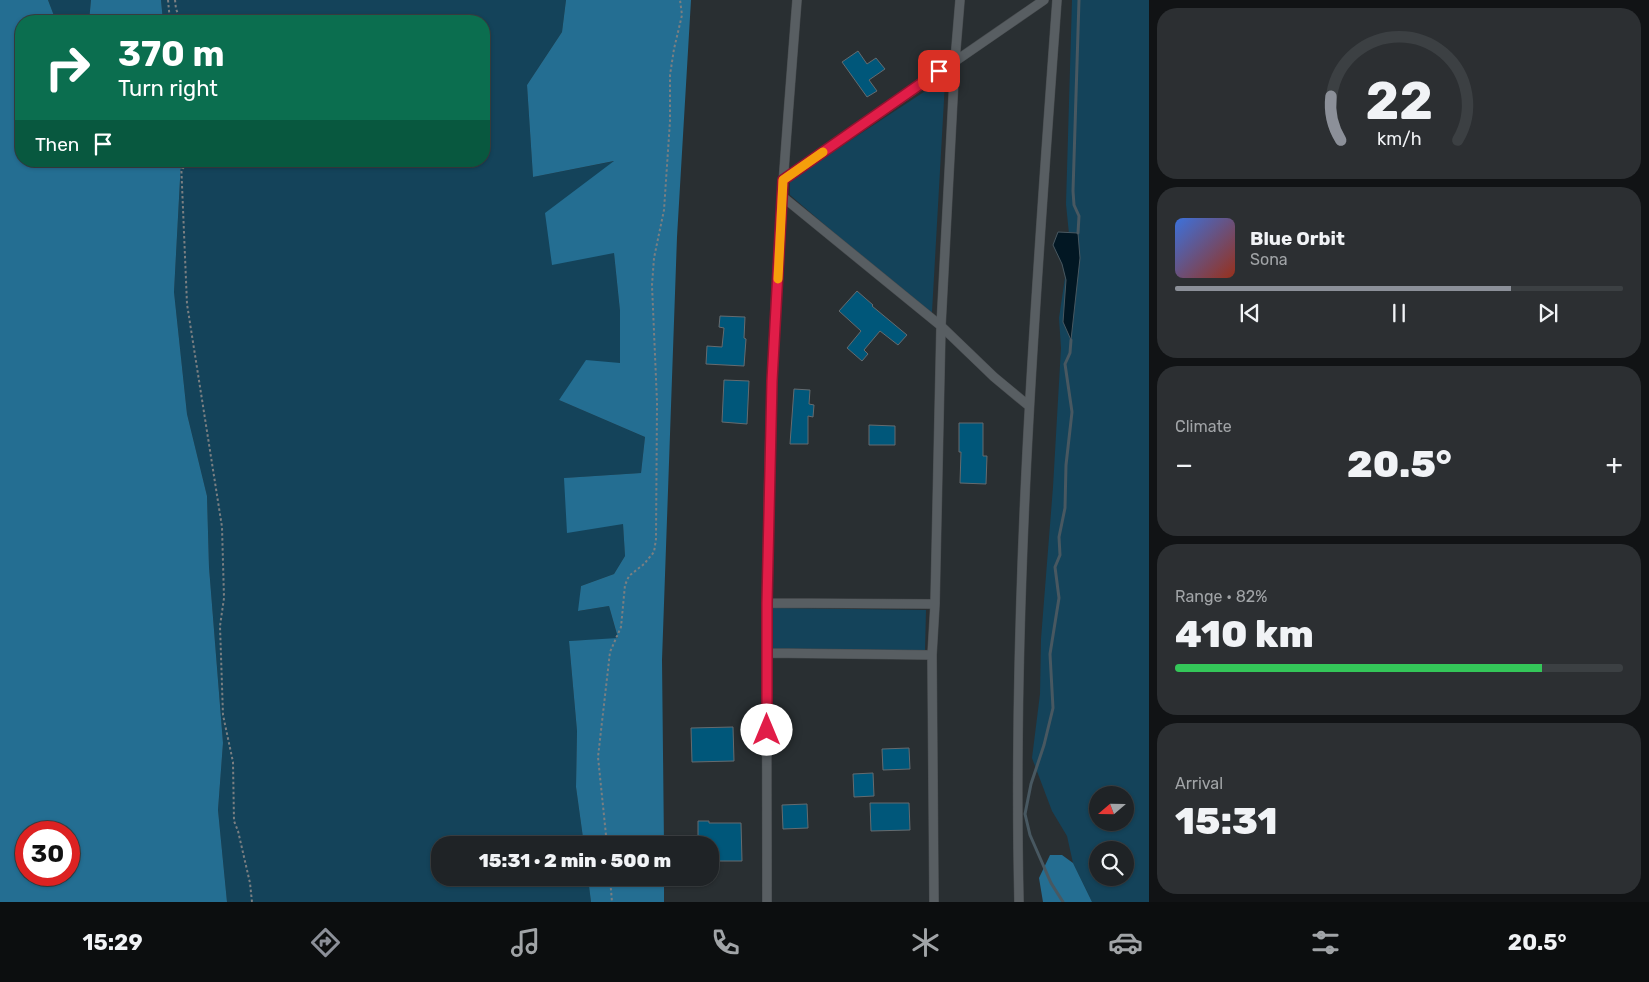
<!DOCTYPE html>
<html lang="en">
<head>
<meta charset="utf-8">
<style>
	:root { --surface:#1f2326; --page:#2c2f32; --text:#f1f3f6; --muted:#a1a4a7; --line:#3c4043; --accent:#8c9099 }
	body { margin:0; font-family:Rubik,sans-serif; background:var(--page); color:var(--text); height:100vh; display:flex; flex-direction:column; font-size:19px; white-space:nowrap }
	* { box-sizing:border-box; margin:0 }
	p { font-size:16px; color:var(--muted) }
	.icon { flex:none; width:28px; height:28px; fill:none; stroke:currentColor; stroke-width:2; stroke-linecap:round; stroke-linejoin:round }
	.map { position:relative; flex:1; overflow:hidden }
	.side { display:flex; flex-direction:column; gap:8px; padding:8px; background:#111315; width:500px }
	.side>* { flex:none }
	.top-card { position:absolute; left:15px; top:15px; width:475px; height:152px; border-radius:20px; box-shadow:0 1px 4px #0004,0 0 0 1px var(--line); background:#0b6e4f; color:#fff; overflow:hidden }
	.needle { width:32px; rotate:250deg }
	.tools { position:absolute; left:1089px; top:786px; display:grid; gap:10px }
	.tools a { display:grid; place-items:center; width:45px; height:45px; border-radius:50%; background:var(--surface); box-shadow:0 1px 4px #0004,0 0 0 1px var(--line); font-size:25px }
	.speed { position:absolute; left:15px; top:821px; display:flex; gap:10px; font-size:25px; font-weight:700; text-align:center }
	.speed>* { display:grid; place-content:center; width:65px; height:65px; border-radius:50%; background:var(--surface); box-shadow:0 1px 4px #0004,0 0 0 1px var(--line); line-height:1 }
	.speed .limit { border:8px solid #d22; background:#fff; color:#111 }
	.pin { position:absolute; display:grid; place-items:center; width:42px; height:42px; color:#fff; margin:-21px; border-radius:10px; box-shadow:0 2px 8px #0006 }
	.me { position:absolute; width:55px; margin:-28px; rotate:0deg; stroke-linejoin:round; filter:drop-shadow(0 0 4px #0008) }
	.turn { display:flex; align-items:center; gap:18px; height:105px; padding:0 20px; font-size:22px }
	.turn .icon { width:65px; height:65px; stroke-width:2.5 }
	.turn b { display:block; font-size:35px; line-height:42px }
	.then { display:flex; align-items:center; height:48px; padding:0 20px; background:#0003; gap:10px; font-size:19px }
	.big { font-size:38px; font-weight:800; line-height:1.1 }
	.side .card { flex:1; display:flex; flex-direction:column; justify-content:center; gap:8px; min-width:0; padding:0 18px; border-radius:20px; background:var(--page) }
	.side .dial { align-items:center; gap:0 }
	.dial svg { height:130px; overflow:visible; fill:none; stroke:var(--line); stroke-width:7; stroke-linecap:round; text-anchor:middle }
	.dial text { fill:var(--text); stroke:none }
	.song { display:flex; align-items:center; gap:15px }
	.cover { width:60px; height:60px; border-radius:8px; background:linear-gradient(135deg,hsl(220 70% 55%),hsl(10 70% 35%)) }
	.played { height:5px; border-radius:2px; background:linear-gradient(90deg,var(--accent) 75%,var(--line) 75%) }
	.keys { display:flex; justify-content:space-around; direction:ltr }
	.heat { display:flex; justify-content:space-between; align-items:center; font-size:28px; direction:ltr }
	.charge { height:8px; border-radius:4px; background:linear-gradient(90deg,#34c759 82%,var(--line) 0) }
	.trip { position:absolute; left:431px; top:836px; width:288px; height:50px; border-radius:20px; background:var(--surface); box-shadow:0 1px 4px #0004,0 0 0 1px var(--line); font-weight:800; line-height:50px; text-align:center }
	.menu { display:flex; height:80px; justify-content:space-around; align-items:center; background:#0c0e0f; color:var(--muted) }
	.menu .icon { width:35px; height:35px }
	.menu .active { color:var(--accent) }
	.menu b { font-size:22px; color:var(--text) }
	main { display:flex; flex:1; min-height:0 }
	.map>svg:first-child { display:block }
</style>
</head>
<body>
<main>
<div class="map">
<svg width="1149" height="902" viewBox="0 0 1149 902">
	<rect width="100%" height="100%" fill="#292f32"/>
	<path fill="#14435a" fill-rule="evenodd" d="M48,0h43l-2,21h-33z
		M161,0h405l-4,32 -35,53 6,92 82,-16 -1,92 6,58v52l-61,37 86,37 -4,36 -76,5 58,46 2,32 -11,18 -33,12 -2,25 30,-5 9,33 -49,2 8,90 -1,56 8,58h-144v33h148l3,24h-364l-9,-92 5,-67 -14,-176 -2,-71 -20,-82 -13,-122 7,-131h303v-140h-321z
		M1072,0h77v902h-57l-19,-39 -6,-27 -15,-25 -20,-53 8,-64 1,-55 12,-152 8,-139 -2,-30 11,-74 -4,-40zM1098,795h27v27h-27zM1098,850h27v28h-27z
		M939,82h6l-13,230h-6l-136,-117v-15z
		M773,608l153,2 -1,41 -153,-2z"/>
	<path fill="#246e92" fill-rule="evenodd" d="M0,0h48l8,21h-35v140h160l-7,131 13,122 20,82 2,71 14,176 -5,67 9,92h-227zM69,832v43h-43v-43z
		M91,0h70l2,21h-74z
		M566,0h125l-14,237 -15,423 2,185h-80l-8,-58 1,-56 -8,-90 49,-3 -9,-32 -31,5 3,-25 33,-12 11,-18 -2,-32 -56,9 -3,-55 77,-5 4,-36 -86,-37 27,-40 34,3v-52l-6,-58 -62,12 -7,-52 69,-52 -81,16 -6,-92 35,-53z
		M1050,855h12l11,8 19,39h-49l-4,-24z
		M588,878h76v24h-73z"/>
	<path fill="#021723" stroke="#485861" d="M1058,232l20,1 2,25 -9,82 -8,-18 3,-42 -4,-16 -9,-19z"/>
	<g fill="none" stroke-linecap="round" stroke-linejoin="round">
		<path stroke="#485861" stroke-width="3" d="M1078,233l1,-17 -5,-11 -1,-14 6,-191
			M1063,902l-12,-19 -21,-48 -5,-21 6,-30 13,-39 9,-37 -3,-54 9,-56 -4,-31 5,-12 -1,-18 6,-29 1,-43 6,-53 -7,-48 5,-11 1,-13"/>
	</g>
	<path fill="#00577a" stroke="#656b6f" d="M858,51l9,13 9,-6 9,11 -16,11 8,11 -10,6 -25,-35z
		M857,291l16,14 -1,1 35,29 -9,10 -18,-14 -16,19 4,4 -6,7 -15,-13 14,-17 -22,-20z
		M720,316l25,1 -1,21 2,1 -2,27 -38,-2 1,-18 15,1 2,-19 -5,-1z
		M724,380l25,1 -2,43 -25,-2z
		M794,389l16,1 -1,14 5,1 -1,12 -5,-1v28h-18z
		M959,423h24v33h4l-1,28 -26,-1 1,-31h-2z
		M869,425l26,1v19h-26z
		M733,727l1,34 -42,1 -1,-34z
		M909,748l1,21 -27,1 -1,-21z
		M873,773l1,23 -20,1 -1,-23z
		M870,803h39l1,27 -39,1z
		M807,804l1,24 -25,1 -1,-24z
		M698,821h11v2h32l1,38h-28v-18h-16z"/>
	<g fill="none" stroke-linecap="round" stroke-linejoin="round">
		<g stroke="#474b4e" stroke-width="10">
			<path id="minor" d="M783,180l261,-180
				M783,197l158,129 53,51 35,29
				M767,603l168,1
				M767,653l165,2
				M767,902c0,-174 -2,-348 5,-522 5,-127 15,-253 25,-380
				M934,902l-2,-247 3,-51 6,-278 14,-266 5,-60
				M1019,902c-7,-301 16,-602 38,-902"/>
		</g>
		<path stroke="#7a7f82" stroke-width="2" stroke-dasharray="2.5 2.5" stroke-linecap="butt" d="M168,0l2,21
			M175,0l1,9 5,12
			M181,161l6,143 35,223 2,71 -4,28 3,89 10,47 1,59 4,10 12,52 2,19
			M183,169l2,-8
			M607,845l-9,-88 12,-105 11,-25 4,-42 4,-9 15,-12 10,-12 2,-13 1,-137 -5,-117 2,-27 10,-48 6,-89v-46l4,-26 8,-34 -2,-15
			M610,878l2,24"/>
		<use href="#minor" stroke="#585e62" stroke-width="9"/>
	</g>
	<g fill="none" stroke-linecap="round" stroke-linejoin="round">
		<g stroke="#92132f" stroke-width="12">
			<path id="route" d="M767,730v-127l5,-222 11,-201 156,-109"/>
		</g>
		<use href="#route" stroke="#e11d48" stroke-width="9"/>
		<path stroke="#f59e0b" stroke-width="9" d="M778,279l5,-99 40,-28"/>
	</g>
</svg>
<div class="tools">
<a><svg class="needle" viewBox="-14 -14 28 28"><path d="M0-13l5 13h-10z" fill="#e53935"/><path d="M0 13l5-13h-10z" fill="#a1a4a7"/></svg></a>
<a><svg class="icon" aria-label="search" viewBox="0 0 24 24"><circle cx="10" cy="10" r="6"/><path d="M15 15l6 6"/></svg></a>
</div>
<div class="speed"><div class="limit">30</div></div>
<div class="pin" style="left:939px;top:71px;background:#d93025"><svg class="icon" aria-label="arrive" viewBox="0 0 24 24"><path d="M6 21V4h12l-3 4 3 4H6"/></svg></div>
<svg class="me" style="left:767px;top:730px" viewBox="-20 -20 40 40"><circle r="19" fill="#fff"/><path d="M0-13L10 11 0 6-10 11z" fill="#e11d48"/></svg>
<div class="trip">15:31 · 2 min · 500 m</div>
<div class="top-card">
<div class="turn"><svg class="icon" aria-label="right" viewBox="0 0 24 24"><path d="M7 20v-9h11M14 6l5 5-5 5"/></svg><div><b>370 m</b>Turn right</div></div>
<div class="then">Then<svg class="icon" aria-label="arrive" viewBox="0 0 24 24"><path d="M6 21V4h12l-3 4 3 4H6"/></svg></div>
</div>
</div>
<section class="side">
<div class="card dial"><svg viewBox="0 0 100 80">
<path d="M14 69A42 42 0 1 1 86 69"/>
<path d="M14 69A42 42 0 0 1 8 42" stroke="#8c9099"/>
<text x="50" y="56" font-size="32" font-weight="700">22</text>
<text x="50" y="72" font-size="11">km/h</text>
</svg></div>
<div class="card">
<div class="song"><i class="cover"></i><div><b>Blue Orbit</b><p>Sona</p></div></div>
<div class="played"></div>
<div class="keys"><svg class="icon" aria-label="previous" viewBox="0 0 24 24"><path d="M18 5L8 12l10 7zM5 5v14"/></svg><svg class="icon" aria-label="pause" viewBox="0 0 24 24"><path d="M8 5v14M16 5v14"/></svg><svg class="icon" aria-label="next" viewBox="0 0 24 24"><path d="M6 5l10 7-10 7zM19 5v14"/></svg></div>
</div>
<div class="card"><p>Climate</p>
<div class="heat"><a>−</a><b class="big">20.5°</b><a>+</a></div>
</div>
<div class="card"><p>Range · 82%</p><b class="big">410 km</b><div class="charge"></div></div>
<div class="card"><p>Arrival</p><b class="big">15:31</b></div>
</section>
</main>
<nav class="menu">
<b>15:29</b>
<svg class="icon active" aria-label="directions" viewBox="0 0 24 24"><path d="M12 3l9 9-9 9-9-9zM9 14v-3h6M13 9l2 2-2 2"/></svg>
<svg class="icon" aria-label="music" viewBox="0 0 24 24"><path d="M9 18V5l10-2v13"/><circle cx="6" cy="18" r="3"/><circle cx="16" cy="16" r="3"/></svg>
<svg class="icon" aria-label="phone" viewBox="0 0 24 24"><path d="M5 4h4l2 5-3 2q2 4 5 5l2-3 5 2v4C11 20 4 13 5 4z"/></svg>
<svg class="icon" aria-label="climate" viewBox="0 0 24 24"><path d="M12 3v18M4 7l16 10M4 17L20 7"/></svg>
<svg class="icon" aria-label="car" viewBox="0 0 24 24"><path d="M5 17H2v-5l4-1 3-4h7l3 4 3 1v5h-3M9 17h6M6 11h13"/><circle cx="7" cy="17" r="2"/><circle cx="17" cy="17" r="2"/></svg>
<svg class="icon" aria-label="filters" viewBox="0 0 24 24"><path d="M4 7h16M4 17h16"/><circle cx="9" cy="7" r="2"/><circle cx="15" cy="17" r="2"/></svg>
<b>20.5°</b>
</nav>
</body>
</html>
